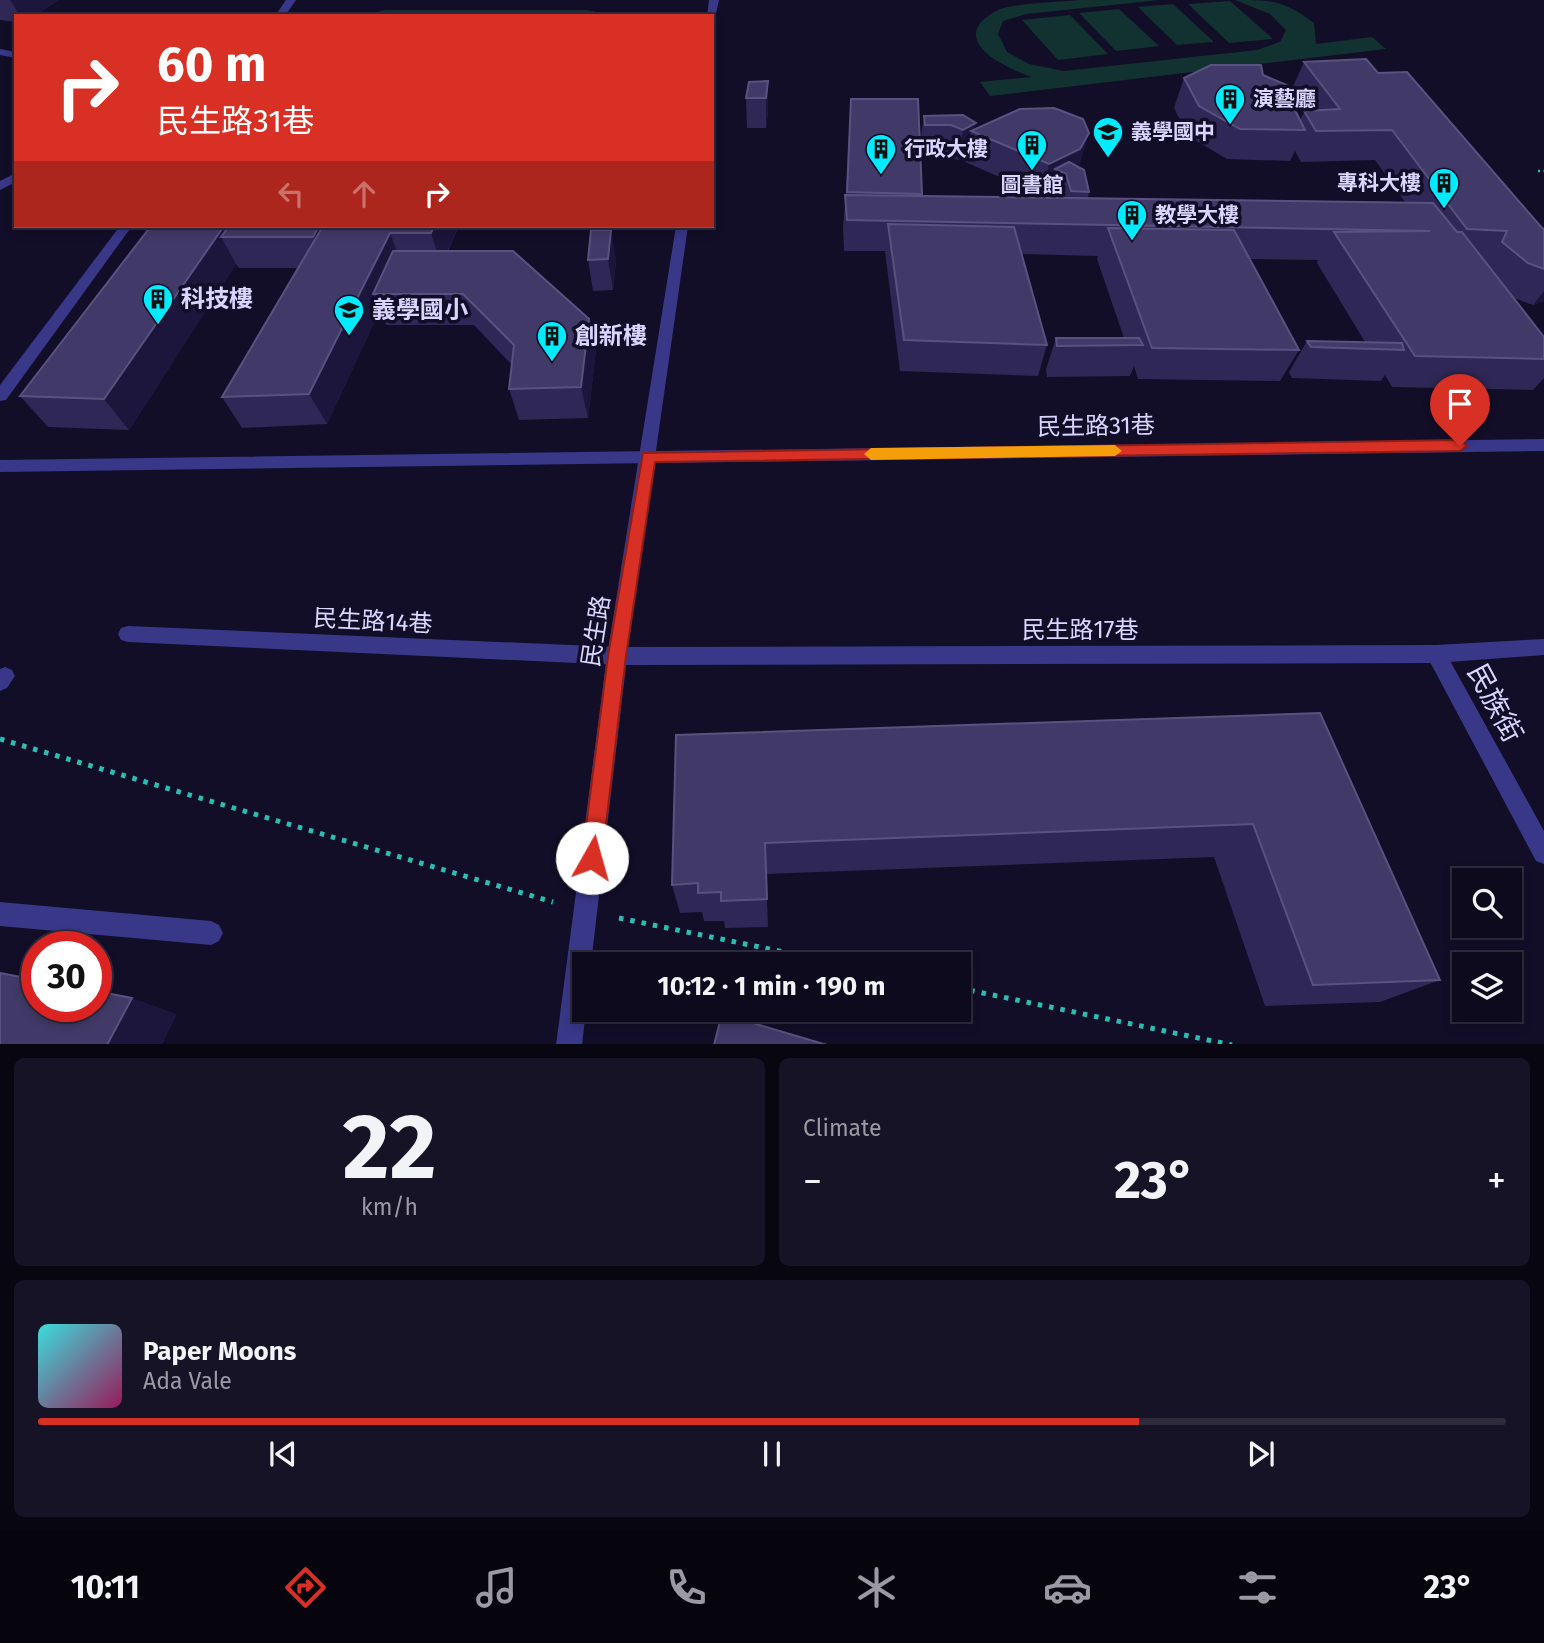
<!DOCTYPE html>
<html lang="en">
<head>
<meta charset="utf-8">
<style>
	:root { --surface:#0e0a1e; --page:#171327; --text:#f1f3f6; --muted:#9b9aa4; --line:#2e2b3c; --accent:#d93025 }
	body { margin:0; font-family:"Fira Sans","Noto Sans TC",sans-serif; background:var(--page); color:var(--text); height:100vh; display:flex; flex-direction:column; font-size:26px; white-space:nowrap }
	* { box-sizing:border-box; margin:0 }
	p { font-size:23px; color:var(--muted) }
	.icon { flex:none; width:38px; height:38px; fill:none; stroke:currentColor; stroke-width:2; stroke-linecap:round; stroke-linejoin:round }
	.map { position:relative; height:1044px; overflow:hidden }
	.sheet { display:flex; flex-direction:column; gap:14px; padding:14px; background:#080610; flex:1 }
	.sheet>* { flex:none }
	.guide { position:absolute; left:14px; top:14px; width:700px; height:214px; border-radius:0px; box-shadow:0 4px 10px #0003,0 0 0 2px var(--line); background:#d93025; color:#fff; overflow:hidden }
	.fabs { position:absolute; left:1452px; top:868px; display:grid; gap:14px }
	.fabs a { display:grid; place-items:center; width:70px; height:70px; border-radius:0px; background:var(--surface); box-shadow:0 4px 10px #0003,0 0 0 2px var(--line); font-size:35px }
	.speed { position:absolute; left:21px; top:931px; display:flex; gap:14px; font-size:35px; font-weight:700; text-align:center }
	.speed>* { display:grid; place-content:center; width:91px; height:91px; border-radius:50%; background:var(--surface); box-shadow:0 4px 10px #0003,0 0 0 2px var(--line); line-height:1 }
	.speed .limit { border:10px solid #d22; background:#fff; color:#111 }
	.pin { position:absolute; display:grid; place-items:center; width:60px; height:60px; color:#fff; margin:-72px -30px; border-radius:50% 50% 50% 0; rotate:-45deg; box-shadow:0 0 7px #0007 }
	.pin .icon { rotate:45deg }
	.me { position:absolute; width:77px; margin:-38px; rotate:7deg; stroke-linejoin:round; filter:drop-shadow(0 0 5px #0008) }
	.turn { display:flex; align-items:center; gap:24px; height:147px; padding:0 28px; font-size:32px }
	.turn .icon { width:91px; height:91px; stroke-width:2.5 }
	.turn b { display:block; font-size:49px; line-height:60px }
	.lanes { display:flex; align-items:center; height:66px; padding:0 28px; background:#0003; justify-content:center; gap:35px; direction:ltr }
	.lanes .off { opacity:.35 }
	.big { font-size:52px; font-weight:700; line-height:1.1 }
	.sheet .card { flex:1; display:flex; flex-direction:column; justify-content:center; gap:10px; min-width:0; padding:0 24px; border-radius:10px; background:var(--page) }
	.sheet .dial { align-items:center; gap:0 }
	.dial b { font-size:91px; line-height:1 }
	.song { display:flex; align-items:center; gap:21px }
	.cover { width:84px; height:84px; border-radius:10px; background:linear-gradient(135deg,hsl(180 70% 55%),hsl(330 70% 35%)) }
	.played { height:7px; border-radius:4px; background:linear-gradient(90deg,var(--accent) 75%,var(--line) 75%) }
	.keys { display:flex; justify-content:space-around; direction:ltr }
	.heat { display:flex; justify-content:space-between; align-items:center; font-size:38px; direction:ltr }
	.sheet .tiles { flex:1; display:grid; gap:14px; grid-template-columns:1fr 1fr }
	.card:last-child { grid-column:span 2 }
	.trip { position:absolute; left:572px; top:952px; width:399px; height:70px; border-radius:0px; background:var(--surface); box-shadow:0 4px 10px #0003,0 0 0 2px var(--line); font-weight:700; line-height:70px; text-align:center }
	.tab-bar { display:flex; height:112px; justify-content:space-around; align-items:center; background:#06040c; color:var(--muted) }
	.tab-bar .icon { width:49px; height:49px }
	.tab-bar .active { color:var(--accent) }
	.tab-bar b { font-size:32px; color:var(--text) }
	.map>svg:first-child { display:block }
</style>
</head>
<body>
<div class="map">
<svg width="1544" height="1045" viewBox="0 0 1544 1045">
	<rect width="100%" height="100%" fill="#120e28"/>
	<path fill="#113230" d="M1080,0h80l-134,14 -23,7 -5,13 9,18 22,12 35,7 193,-21 23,-8 6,-12 -16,-16 -35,-14c37,0 49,0 79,23l2,21 56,-7 14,12 -396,47 -10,-14 52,-5c-30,-10 -88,-39 -34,-67 14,-7 64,-8 82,-10z
		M1230,1l43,38 -44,4 -41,-39z
		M1173,4l40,37v1l-36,3 -39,-38z
		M1119,9l40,37 -43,5 -37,-38z
		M386,10h201l29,6h-261z
		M1070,15l38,39 -50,6 -36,-40z"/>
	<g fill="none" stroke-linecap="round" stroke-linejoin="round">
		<path stroke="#2abeb2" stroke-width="2.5" stroke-dasharray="2 3.5" stroke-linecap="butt" d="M1538,171h6"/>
		<path stroke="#2abeb2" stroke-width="5" stroke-dasharray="4.5 7" stroke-linecap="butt" d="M0,739l553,163
			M619,918l223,46
			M959,988l273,57"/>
		<path fill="#393788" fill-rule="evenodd" d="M1544,439v12l-1544,21v-12z
			M128,626l489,21 7,3 3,6 -3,6 -7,3 -489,-23 -7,-2 -3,-6 3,-6z
			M1436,645l7,3 101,183v33l-8,-3 -107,-201 -3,-6 3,-6z
			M5,667l7,3 3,6 -8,12 -7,3v-22z
			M0,902l211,19 8,4 4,8 -4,8 -8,4 -211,-19z"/>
		<path fill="#393788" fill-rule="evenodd" d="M286,0h10l-11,16h-10z
			M709,0h10l-4,18 -8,-2z
			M0,49l16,3v6l-16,-3z
			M16,173v9l-16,8v-9z
			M120,226h12l-126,174 -6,1v-16z
			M676,226h12l-60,421 808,-2 108,-6v16l-108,8 -810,2 -35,299h-7l2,46 -4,35h-26l51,-389z"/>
	</g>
	<path fill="#2f2756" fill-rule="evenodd" d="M0,0h59l-24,16h-19v6l-16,-2z
		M1304,62l74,11 164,155 2,1v72l-11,4 -19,-7 30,39v41l-11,12 -141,-3 -7,-12 -4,6 -89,-3 -3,-6 18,-31 58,1 -48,-79 1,-3 -68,-1 49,91 -19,31 -142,-2 -4,-13 -4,10 -83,1 -1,-8 10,-31h68l-27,-79 1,-3 -76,-2 25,91 -9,31 -138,-5 -15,-120h-41l-1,-25 3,-31 5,-96 69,44 4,-27 51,14 105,34 -2,3 11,25 -1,6 317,4 -30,-42 -74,2 -6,-11 -5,10 -63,-2 -39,-23 -14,-28 10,-30 79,-3 31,33 6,12 5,-9 -14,-20zM921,155h25l12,5 9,-4 -2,6 76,33 8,-5 -1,8 -126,-2z
		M768,81v30l-2,17h-19l-1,-30z
		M151,226h308l-11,25 148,100 -8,67 -69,2 -10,-31 3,-24 -38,-40h-88l-6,-15 -53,114 -85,4 -20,-31 76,-129h-59l-3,-4 -107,166 -81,-3 -28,-31z
		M611,230l5,31 -3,29 -20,1 -5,-31z
		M1320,713l120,267 -60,22 -115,4 -51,-149 -448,17 2,53 -43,1 -1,-7h-20l-2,-9 -22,1 -8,-28 4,-150z"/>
	<path fill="#1c153c" d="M10,0h49l-24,16h-15z
		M768,81v30l-2,17v-30z
		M976,123l-2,10 -3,-2 -4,25 -9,4 5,-30z
		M1089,133l-9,31 -9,16 -5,-6 -11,-5 -6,21 -8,5 8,-31z
		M224,226h38l-41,11 15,27 -107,166 -25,-31z
		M319,226h32l-24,42 -14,-31z
		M434,226h25l-18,38 -10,-31z
		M611,230l5,31 -3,29 -5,-31z
		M390,233l12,32 -29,29 7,16 -53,114 -18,-30z
		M1544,291v10l-11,4z
		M589,319l7,32 -8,67 -7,-31z
		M132,998l45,16 -15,31h-55z"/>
	<path fill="#413a68" stroke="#595280" stroke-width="2" d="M1366,59l12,14 29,-1 135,156 2,1v40l-16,-6 -26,-21 5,-11 -40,-2 -75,-99 -76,1 -12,-20 36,-2 -36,-47z
		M1211,65h50l2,10 26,11 5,22 11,22 -65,-1 -41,-23 -15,-28z
		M768,81l-2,17h-20l3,-16z
		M851,99h67l4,95 -75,-2z
		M1054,108l29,11 6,14 -9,16 -31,15 -78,-33 49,-22z
		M963,115l13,8 -13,7 -12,-5h-26l-1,-9z
		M1069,162l15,8 5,22 -18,-1 -5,-17 -11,-5z
		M845,195l588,8 24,29h5l82,105v22l-129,-3 -81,-124 96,-1 -583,-11z
		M888,224l126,3 33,118 -143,-5z
		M151,226h73l-120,173 -84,-3z
		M229,226h90l-6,11h-92z
		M323,226h111l-3,7h-41l-81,161 -87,3z
		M1108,228l126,2 65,120 -147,-2z
		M591,230h20l-3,29 -20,1z
		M393,251h120l76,68 -8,68 -72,2 5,-44 -51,-51h-90z
		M1056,338h83l4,7 -86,1z
		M1307,341l95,2 2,7 -93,-3z
		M1320,713l120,267 -127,5 -60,-161 -488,19 2,56 -46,2v-9l-23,1v-10l-26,2 4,-150z
		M0,973l37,7v26h59v-15l36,7 -25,47h-107z
		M722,1014l105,31h-113z"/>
	<path fill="#d93025" stroke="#8d1f18" stroke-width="2" d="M1460,440l7,6 -7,5 -805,11 -29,194 -24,202 -3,7 -7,3 -7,-3 -3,-7 26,-202 35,-203z"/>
	<path fill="#f59e0b" d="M1115,445l7,6 -7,5 -244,4 -7,-6 7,-6z"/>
	<defs>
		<g id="building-pin" transform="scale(1.575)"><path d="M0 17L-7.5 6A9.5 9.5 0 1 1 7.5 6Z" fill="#01ebff" stroke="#120e28"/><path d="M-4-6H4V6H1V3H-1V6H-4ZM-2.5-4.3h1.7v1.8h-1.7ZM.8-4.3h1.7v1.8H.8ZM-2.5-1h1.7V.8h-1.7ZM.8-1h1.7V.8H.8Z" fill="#111"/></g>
		<g id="school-pin" transform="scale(1.575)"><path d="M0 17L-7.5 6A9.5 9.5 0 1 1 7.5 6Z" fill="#01ebff" stroke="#120e28"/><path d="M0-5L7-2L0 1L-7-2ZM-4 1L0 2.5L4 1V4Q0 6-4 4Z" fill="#111"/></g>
	</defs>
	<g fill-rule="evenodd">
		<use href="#building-pin" x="1230" y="99"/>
		<use href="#school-pin" x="1108" y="132"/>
		<use href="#building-pin" x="1032" y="145"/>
		<use href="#building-pin" x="881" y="149"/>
		<use href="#building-pin" x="1444" y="183"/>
		<use href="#building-pin" x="1132" y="215"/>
		<use href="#building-pin" x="158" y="299"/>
		<use href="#school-pin" x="349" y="310"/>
		<use href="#building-pin" x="552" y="336"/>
	</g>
	<g text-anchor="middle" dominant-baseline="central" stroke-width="7" stroke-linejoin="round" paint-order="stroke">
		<g font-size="21" font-weight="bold" fill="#d9d5ff" stroke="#120e28" text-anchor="start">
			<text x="1253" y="99">演藝廳</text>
			<text x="1131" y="132">義學國中</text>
			<text x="904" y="149">行政大樓</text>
			<text x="1421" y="183" text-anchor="end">專科大樓</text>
			<text x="1032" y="185" text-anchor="middle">圖書館</text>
			<text x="1155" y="215">教學大樓</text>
		</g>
		<g font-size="24" font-weight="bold" fill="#d9d5ff" stroke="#120e28" text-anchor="start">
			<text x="181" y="299">科技樓</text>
			<text x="372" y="310">義學國小</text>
			<text x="575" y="336">創新樓</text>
		</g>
		<g font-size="24" fill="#d9d5ff" stroke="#120e28">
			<text transform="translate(1096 426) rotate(-1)">民生路31巷</text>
			<text transform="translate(373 621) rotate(3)">民生路14巷</text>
			<text x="1080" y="630">民生路17巷</text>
			<text transform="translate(596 631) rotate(-81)">民生路</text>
		</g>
		<g font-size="28" fill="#d9d5ff" stroke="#120e28">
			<text transform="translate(1495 703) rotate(62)">民族街</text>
		</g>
	</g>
</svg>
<div class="fabs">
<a><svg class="icon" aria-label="search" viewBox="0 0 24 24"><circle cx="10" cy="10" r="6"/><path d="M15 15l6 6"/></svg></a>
<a><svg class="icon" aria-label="layers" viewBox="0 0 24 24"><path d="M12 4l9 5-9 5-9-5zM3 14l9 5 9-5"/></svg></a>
</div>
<div class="speed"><div class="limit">30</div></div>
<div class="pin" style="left:1460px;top:446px;background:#d93025"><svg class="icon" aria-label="arrive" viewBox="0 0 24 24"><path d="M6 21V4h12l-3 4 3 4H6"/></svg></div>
<svg class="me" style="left:592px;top:858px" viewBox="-20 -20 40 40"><circle r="19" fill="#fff"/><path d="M0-13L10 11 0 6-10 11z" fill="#d93025"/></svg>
<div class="trip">10:12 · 1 min · 190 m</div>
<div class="guide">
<div class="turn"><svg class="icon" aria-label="right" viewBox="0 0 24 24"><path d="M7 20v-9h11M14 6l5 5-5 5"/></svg><div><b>60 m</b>民生路31巷</div></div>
<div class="lanes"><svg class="icon off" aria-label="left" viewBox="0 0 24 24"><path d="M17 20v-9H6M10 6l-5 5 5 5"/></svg><svg class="icon off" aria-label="ahead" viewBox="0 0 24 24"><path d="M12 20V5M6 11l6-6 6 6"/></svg><svg class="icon" aria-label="right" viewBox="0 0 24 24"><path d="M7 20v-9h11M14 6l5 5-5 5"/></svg></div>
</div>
</div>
<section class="sheet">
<div class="tiles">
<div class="card dial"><b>22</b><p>km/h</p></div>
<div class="card"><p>Climate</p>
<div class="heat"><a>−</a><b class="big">23°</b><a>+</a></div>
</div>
<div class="card">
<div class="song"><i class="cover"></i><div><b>Paper Moons</b><p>Ada Vale</p></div></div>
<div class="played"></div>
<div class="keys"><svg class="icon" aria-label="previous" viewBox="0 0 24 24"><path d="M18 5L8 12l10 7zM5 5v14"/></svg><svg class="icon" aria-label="pause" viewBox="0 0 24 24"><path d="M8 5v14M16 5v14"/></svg><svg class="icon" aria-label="next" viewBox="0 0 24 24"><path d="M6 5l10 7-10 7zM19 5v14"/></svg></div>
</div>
</div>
</section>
<nav class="tab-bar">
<b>10:11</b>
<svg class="icon active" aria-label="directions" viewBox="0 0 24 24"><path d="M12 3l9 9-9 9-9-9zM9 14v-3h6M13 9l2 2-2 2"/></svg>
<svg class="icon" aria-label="music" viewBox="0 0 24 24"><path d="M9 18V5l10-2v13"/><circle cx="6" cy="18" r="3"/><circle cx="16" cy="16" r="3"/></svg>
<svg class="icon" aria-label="phone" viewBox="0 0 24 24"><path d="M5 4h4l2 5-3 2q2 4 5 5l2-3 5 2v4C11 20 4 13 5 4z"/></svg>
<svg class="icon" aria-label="climate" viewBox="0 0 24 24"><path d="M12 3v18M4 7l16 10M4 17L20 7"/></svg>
<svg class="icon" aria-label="car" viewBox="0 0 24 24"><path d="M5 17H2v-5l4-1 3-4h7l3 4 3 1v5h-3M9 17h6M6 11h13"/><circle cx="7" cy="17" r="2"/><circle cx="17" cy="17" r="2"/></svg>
<svg class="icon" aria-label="filters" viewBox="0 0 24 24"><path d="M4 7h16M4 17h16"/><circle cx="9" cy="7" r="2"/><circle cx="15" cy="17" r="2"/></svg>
<b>23°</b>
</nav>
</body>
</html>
